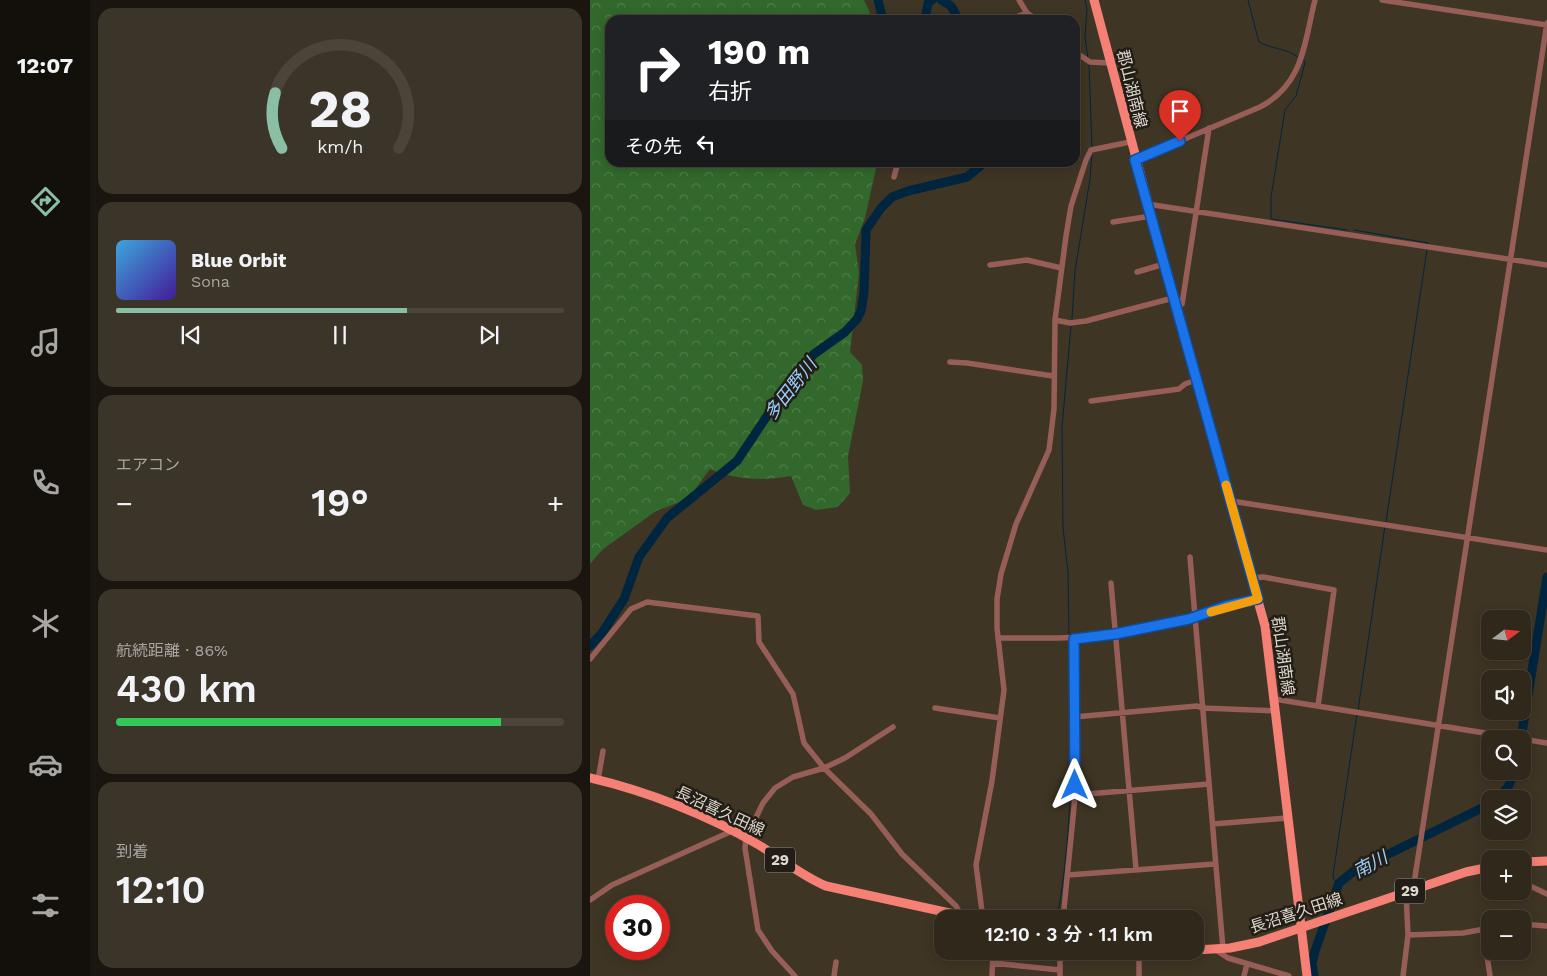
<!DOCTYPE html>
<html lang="ja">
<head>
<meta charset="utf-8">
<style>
	:root { --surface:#2f281b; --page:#3b3428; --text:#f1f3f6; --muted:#a7a6a3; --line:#4a443a; --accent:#8abfa5 }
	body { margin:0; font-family:"Work Sans","Noto Sans JP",sans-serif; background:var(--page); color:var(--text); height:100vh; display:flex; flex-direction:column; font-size:19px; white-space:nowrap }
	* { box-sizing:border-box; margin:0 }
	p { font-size:16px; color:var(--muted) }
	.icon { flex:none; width:28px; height:28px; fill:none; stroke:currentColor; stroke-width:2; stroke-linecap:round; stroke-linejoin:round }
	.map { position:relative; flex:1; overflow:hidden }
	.drawer { display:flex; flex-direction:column; gap:8px; padding:8px; background:#1a160f; width:500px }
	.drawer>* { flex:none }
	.guide { position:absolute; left:15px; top:15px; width:475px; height:152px; border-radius:15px; box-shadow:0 2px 12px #0003,0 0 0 1px var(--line); background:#202124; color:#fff; overflow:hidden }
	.needle { width:32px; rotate:74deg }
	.buttons { position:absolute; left:891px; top:610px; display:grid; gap:10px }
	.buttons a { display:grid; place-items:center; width:50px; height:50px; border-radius:10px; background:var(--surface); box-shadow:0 2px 12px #0003,0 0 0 1px var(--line); font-size:25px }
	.speed { position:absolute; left:15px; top:895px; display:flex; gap:10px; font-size:25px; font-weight:700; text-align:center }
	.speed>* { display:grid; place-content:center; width:65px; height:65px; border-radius:50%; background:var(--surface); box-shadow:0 2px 12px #0003,0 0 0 1px var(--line); line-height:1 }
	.speed .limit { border:8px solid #d22; background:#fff; color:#111 }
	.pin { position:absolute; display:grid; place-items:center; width:42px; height:42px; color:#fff; margin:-51px -21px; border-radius:50% 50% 50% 0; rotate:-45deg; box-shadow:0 0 5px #0007 }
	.pin .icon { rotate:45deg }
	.me { position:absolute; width:55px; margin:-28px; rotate:0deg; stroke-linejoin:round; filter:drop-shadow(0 0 4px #0008) }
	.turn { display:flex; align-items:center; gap:18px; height:105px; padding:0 20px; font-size:22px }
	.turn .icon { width:65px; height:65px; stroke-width:2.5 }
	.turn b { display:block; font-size:35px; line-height:42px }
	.then { display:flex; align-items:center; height:48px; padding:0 20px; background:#0003; gap:10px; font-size:19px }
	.big { font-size:38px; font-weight:600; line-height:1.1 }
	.drawer .tile { flex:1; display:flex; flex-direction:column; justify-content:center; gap:8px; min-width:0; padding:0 18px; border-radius:15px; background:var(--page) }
	.drawer .dial { align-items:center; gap:0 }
	.dial svg { height:130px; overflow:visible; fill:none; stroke:var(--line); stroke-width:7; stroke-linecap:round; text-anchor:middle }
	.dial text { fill:var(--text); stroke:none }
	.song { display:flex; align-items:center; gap:15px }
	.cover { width:60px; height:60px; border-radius:8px; background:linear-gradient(135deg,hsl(200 70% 55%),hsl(260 70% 35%)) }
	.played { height:5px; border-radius:2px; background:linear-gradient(90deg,var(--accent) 65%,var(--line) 65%) }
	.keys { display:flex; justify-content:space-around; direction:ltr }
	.heat { display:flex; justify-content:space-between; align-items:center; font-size:28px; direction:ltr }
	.charge { height:8px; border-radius:4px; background:linear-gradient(90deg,#34c759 86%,var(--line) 0) }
	.trip { position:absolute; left:344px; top:910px; width:270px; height:50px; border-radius:15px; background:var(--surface); box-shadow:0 2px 12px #0003,0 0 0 1px var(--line); font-weight:600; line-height:50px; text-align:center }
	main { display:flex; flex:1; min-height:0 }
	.dock { display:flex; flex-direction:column; width:90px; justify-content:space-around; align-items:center; background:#13100b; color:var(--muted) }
	.dock .icon { width:35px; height:35px }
	.dock .selected { color:var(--accent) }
	.dock b { font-size:22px; color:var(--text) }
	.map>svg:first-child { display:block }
</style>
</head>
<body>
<main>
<nav class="dock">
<b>12:07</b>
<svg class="icon selected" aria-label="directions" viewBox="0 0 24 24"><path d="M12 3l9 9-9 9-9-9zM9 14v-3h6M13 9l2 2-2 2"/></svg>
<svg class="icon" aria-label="music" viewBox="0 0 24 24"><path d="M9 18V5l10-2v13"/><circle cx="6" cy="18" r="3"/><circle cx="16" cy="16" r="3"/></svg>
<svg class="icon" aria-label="phone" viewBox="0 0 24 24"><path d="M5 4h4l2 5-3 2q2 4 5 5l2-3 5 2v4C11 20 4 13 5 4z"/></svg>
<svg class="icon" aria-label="climate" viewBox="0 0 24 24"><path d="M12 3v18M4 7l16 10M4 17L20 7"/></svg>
<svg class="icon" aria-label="car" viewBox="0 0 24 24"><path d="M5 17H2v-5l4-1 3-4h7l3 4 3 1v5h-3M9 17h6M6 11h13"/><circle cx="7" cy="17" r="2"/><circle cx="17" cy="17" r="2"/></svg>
<svg class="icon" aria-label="filters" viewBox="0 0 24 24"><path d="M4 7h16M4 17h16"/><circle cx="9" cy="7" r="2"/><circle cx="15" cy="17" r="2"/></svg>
</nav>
<section class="drawer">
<div class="tile dial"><svg viewBox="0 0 100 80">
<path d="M14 69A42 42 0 1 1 86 69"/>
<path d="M14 69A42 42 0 0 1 10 35" stroke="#8abfa5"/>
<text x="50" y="56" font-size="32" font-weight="700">28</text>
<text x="50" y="72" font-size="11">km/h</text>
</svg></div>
<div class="tile">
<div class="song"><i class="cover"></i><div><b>Blue Orbit</b><p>Sona</p></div></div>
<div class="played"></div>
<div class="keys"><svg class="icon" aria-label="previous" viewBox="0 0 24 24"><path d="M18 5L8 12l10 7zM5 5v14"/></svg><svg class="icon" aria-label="pause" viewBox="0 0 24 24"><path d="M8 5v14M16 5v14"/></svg><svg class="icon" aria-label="next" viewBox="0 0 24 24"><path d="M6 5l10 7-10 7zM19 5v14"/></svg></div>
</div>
<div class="tile"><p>エアコン</p>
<div class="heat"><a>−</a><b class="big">19°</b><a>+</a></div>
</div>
<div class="tile"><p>航続距離 · 86%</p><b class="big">430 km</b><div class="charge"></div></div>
<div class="tile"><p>到着</p><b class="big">12:10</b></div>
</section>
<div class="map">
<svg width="957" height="976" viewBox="0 0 957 976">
	<defs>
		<pattern id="forest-crowns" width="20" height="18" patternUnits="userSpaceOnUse" patternTransform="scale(1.25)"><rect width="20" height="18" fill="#32682c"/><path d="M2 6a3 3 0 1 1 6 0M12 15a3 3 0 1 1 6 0" fill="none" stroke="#4f7d49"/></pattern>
	</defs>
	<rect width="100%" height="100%" fill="#3f3524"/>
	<path fill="url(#forest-crowns)" d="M0,0h274l9,20h-263v142l271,1 -5,5 -11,50 -10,26 4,29 -9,79 12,13 1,16 -15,75 2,37 -12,14 -22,3 -13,-5 -12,-29c-27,5 -56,4 -81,-7l-22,30 -32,12 -54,39 -12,14z"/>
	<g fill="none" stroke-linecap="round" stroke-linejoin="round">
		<path stroke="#00253f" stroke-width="1" d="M495,0l2,9 -2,27 3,23
			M658,0l11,42c12,7 27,6 39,15
			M714,60l1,3 -9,33 -11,14 -14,87v22l76,11
			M499,65l3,84
			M764,230l74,13 -1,3
			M482,319l3,-48 15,-92 2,-26
			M796,522l41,-273
			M479,636l-1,-64 -5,-44 -1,-101 9,-101
			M768,710l27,-184
			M749,883l-5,-3 -1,-5 24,-161
			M467,919c17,-92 15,-187 13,-279"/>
		<path stroke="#00253f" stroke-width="9" d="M288,0l5,20
			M351,0l10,6 8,14
			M335,20l3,-17 4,-3
			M0,646l12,-13 22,-34 15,-42 28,-39 70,-57 42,-63 23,-30 12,-14 31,-22 12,-13 4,-8 3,-18 2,-63 15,-22 11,-11 16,-6 59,-14 18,-15
			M931,739l26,-162
			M907,799l11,-12 7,-16
			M724,976l-2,-12 3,-13 24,-68 15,-12 136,-67"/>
		<path stroke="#975e58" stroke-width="5.5" d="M429,0l8,13 10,7
			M792,0l165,25
			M418,20l19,-7
			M485,52l15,10 20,1
			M545,160l125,-53c44,-23 44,-64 55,-107
			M304,177l4,-15
			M557,204l400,61
			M523,222l38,-6
			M400,265l37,-5 34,8
			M547,272l27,-8
			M586,309l6,-5 1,-6 26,-170
			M465,320l15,3 16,-2 87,-23
			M360,362l17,1 86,13
			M501,401l88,-12 6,-5 11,-4
			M641,501l316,49
			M600,557l33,392
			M663,578l10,-1 71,13 -16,116
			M521,583l25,286
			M409,638c39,0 76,1 115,-4 49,-6 96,-24 144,-35
			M0,659l41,-50 16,-7 111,14 1,26 34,52 11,49 20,25 47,46 31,40 54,52 5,9
			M684,699l273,44
			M345,708l65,10
			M484,717l123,-11 5,2 74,3
			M8,780l5,-29
			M485,795l134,-11
			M623,824l74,-6
			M478,875l147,-11
			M932,882l25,12
			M823,890l134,-867
			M0,900l22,-15 120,-54
			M393,919l-7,-54 16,-84 12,-91 -7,-62v-29l4,-25 15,-50 33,-74 5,-41 1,-89 11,-84 5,-30 15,-46 5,-10 39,-8
			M473,919l12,-122 -1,-158
			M932,924l25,2
			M893,929l7,47
			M818,935l55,-2 27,-5
			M626,950l12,8 61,18
			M549,951v25
			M403,963l67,7
			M205,976l-23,-25 -14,-21 -13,-82 1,-10 17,-35 12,-15 18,-11 31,-9 21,-10 48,-31
			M244,976l2,-14
			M402,976l1,-25
			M470,976v-25
			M654,976l3,-12
			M813,976l5,-41 -2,-43"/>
		<path stroke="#f48076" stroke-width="9" d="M504,0l81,304 90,322 42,350
			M0,778c56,13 118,37 167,66 24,14 43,31 69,42l151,33
			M932,862l25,-1
			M605,950l35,-2 29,-6 207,-70 24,-5"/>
	</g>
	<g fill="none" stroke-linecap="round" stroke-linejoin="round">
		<g stroke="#114b97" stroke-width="12">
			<path id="route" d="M485,785l-1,-146 41,-5 74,-15 37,-13 32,-7 -123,-439 45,-19"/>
		</g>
		<use href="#route" stroke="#1a73e8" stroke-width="9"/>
		<path stroke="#f59e0b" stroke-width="9" d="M621,612l47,-13 -32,-114"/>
	</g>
	<g text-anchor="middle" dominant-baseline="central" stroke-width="5" stroke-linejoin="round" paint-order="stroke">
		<g fill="#221d16" stroke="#a59f95" stroke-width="1">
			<rect x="175" y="847.5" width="30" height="25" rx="4"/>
			<rect x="805" y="878.5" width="30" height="25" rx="4"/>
		</g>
		<g font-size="15" font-weight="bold" fill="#ddd7cc">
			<text x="190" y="860">29</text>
			<text x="820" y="891">29</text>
		</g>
		<g font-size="16" fill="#ddd7cc" stroke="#221d16">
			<text transform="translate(542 89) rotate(76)">郡山湖南線</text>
			<text transform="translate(693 656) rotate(82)">郡山湖南線</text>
			<text transform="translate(130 811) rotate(25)">長沼喜久田線</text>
			<text transform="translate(706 913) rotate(-18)">長沼喜久田線</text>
		</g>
		<g font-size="18" font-style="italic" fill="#99cefa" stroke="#221d16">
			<text transform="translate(200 389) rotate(-52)">多田野川</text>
			<text transform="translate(780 864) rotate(-28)">南川</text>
		</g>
	</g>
</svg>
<div class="buttons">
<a><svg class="needle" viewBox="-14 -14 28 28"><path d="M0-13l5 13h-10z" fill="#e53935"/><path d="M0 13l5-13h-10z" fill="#a7a6a3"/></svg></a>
<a><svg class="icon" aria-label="sound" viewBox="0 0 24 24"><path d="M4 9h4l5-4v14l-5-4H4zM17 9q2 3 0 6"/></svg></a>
<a><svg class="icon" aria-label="search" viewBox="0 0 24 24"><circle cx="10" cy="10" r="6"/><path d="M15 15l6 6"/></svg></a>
<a><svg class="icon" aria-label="layers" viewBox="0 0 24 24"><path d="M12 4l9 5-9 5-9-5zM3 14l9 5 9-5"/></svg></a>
<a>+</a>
<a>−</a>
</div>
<div class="speed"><div class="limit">30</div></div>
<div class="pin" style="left:590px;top:141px;background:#d93025"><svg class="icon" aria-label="arrive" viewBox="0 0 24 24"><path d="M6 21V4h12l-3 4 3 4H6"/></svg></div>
<svg class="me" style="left:485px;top:785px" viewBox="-20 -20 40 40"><path d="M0-17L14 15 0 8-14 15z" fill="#1a73e8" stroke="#fff" stroke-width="4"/></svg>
<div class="trip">12:10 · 3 分 · 1.1 km</div>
<div class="guide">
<div class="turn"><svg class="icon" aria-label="right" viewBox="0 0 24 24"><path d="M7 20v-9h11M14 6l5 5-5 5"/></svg><div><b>190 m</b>右折</div></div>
<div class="then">その先<svg class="icon" aria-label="left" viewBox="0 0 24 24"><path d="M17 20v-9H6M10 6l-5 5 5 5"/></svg></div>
</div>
</div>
</main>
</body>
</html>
